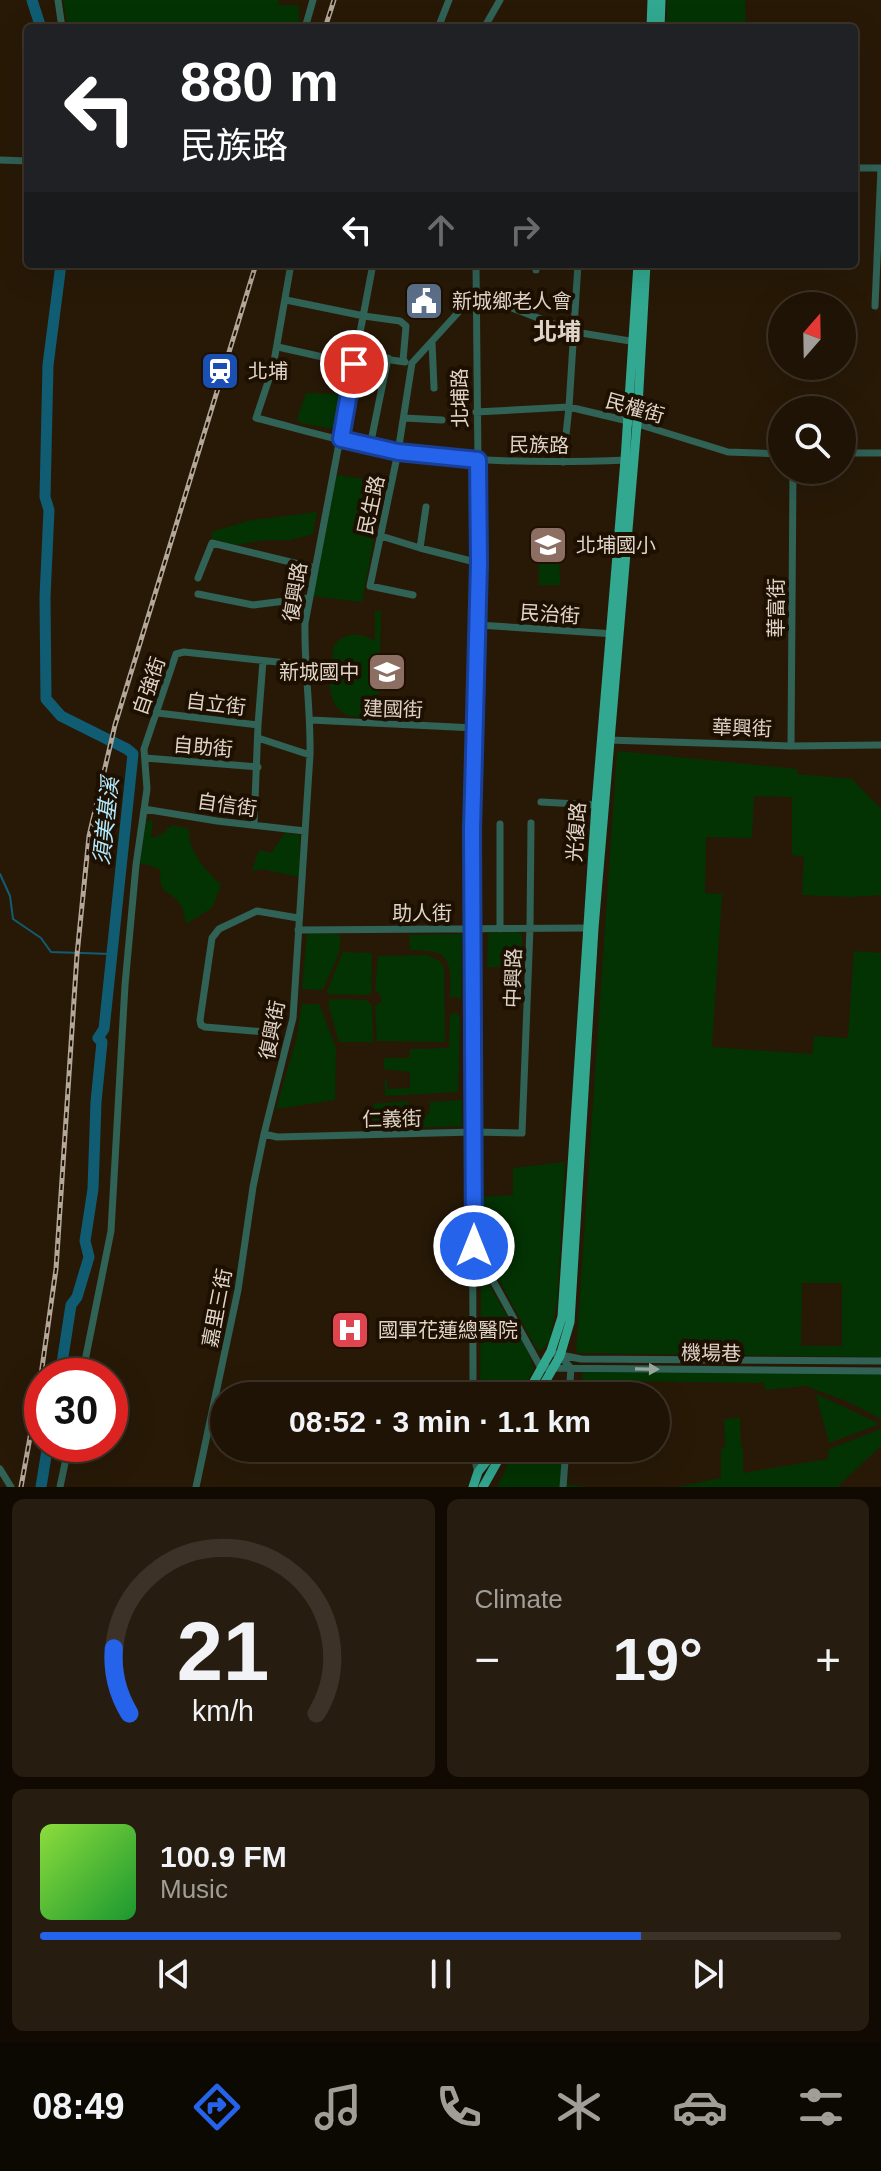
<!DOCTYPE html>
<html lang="en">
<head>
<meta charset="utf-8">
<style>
	:root { --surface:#1e1305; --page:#261c0f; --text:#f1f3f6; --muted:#a19e9a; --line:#3c3227; --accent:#2563eb }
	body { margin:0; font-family:Helvetica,"Noto Sans TC",sans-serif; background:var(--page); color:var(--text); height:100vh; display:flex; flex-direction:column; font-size:30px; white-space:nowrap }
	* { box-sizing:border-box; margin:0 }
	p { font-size:26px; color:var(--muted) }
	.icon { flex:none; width:44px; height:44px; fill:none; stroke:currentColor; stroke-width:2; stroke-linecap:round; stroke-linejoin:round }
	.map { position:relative; height:1487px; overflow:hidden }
	.drawer { display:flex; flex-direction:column; gap:12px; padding:12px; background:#100a03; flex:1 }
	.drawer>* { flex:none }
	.guide { position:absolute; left:24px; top:24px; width:834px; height:244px; border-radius:8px; box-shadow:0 8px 32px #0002,0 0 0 2px var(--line); background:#202124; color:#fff; overflow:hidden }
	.needle { width:52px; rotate:20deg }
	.tools { position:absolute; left:768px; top:292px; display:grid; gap:16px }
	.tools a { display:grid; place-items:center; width:88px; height:88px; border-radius:50%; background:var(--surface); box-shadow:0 8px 32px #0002,0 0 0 2px var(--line); font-size:40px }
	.speed { position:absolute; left:24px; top:1358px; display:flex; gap:16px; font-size:40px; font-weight:700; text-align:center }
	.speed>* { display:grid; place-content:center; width:104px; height:104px; border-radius:50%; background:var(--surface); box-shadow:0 8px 32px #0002,0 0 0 2px var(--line); line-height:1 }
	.speed .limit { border:12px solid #d22; background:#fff; color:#111 }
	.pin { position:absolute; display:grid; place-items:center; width:68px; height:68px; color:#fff; margin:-34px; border:4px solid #fff; border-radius:50%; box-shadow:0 2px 8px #0007 }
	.me { position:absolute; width:88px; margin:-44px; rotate:0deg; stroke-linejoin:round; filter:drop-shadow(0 0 6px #0008) }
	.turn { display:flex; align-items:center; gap:28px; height:168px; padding:0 24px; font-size:36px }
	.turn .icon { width:104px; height:104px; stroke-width:2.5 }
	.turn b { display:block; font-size:56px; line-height:68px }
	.lanes { display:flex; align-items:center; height:76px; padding:0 24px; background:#0003; justify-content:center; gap:40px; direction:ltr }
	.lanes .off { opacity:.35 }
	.big { font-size:60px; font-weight:600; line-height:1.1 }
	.drawer .tile { flex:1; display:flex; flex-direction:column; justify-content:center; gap:12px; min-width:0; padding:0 28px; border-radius:12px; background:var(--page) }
	.drawer .dial { align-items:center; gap:0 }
	.dial svg { height:208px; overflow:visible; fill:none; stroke:var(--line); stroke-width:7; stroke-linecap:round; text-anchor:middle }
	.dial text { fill:var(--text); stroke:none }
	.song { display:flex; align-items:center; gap:24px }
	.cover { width:96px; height:96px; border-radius:12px; background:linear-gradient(135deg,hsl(90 70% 55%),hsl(130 70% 35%)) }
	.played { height:8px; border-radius:4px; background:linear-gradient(90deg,var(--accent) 75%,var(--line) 75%) }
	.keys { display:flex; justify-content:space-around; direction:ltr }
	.heat { display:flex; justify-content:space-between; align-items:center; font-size:44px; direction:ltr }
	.drawer .tiles { flex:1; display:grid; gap:12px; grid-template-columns:1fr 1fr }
	.tile:last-child { grid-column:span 2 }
	.trip { position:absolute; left:210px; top:1382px; width:460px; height:80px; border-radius:40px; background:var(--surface); box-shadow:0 8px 32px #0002,0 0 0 2px var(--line); font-weight:600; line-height:80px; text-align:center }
	.tab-bar { display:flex; height:128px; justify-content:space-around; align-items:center; background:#0c0802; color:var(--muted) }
	.tab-bar .icon { width:56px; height:56px }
	.tab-bar .active { color:var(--accent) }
	.tab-bar b { font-size:36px; color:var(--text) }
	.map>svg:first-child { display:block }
</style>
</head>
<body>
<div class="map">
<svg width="881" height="1487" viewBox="0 0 881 1487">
	<rect width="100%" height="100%" fill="#281907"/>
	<path fill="#033303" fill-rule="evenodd" d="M63,0h216l-1,5h21v23h-231z
		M667,0h78l1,28h-79z
		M306,393l34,1 -6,35 -34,-6 -3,-5z
		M336,475l29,4 -3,19 19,4 -19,100 -50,-6z
		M317,512l-4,22 -23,6h-25l-30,5 -24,-7 1,-6 35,-11z
		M538,549h21l1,36h-21z
		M375,611h6l-2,90c-12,25 -43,18 -48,-7 -3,-14 1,-32 2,-46 10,-17 27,-16 42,-7z
		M617,751l180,18v5l55,5 29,30v86l-30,2 -49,-2 2,-38 -12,-2v-58l-38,-1 -2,42 -46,-1 -1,56 17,1 -10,153 100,7 2,-18 34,2 6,-87 27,2v404l-305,-4zM802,1283h40v63h-41z
		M153,820l-2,18 10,-3 11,-10 17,4c-2,21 17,42 32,56l-9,23 -26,16c-1,-5 -2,-15 -6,-20 -10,-16 -20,-5 -20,-34l-11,-5 -9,-1 6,-43z
		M285,833l15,2 -1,42 -37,-8 -10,2 7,-21 12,3z
		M518,932l4,3v32h-35l1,-34z
		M307,933l30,1 3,3c3,16 -11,36 -17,52l-5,1 -16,-1z
		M462,934l-1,64 -2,1 -4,-3 -5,2c0,-14 4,-38 -12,-45 -8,-3 -20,-2 -28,-3l-1,-15z
		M343,952l29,1 -1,39 -3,3 -40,-1 -1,-3z
		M427,955l13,6 4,7 1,74 -68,-1 -2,-35 7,-5 -3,-8 -4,-3 3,-34z
		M331,999l35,1 6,5 1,37h-34l-11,-38z
		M302,1004h17l17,44 -1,52 -59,9 20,-69z
		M455,1012l5,5 -2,75 -73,4v-16h2l1,9 22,-1v-16l-26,-3v-11h25l1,-9 39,-1 1,-33z
		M462,1100v26l-89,3v-15l3,-1 -3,-9 34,-3 4,5 13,2 1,8 4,-2 1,-12z
		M565,1162l-8,141 -8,39 -9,9 -4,-3 -54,-99 -1,-52 32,-2v-27z
		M484,1276l44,76 6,17 -15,27h-39l1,-118z
		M583,1371l298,3v45l-32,-17 -43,-16 -41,4 -1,-7 -140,-2 -1,7 -27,8h-16l1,-5h11v-10h-10z
		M816,1394l64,30 -51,19z
		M740,1418l1,29 2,1v25l85,-14 1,-10 52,-20v17l-42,39 1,2h-162l43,-9v-29l4,-1 -1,-29z
		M516,1448h53l-3,36 19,3h-88z"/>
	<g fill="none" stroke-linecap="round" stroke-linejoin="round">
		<path stroke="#105d73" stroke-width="2" d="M0,874l10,22 3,23 28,19 10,14 60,2"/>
		<path stroke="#105d73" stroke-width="11" d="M32,0l9,28
			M60,1376l11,-71 6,-8 12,-40 -4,-16 8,-52 3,-87 6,-60 -4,-4 6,-9 29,-275 -6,-5 -66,-33 -15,-17 -1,-102 4,-87 -4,-13 3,-132 13,-101
			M41,1487l7,-43"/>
		<path stroke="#306256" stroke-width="7" d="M58,0l4,28
			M305,28l8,-28
			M438,28l11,-28
			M484,28l16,-28
			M0,160l28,1
			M854,168h27
			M291,264l-18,103 -17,51c48,12 96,27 144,34 76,11 152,11 227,8
			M361,264l12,1
			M536,264v6
			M286,300l78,16 36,5 6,5 -3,35
			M875,306l6,-138
			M432,342l2,46
			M278,347l76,17
			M356,355l49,7
			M476,412l93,-5 59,14 100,31 54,2
			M404,418l38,2
			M370,446l18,-88
			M842,453h39
			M563,462l6,-55 9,-143
			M381,536l39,12 59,15
			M420,548l6,-41
			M198,578l14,-35 103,25
			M198,594l55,11 56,-7
			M413,595l-43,-9 28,-134 14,-89 63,-69 100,38 61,10
			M478,625l137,9
			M158,713l100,12 -4,100
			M311,720l164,8
			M258,725l5,-64
			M258,738l52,17
			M608,740l183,6 90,-1
			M791,746l2,-276
			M145,758l113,9
			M541,802l55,3
			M144,809l73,12 88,10
			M500,824v105
			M298,930l294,-2
			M266,1032l-61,-5 -4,-2 -1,-5 12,-82 7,-9 38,-18 41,7
			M264,1134l13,3 197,-5 48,1 8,-205 1,-105
			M475,1248l66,120 340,3
			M556,1354l25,5 300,2
			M560,1356l11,12 -2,28
			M82,1376l29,-145 14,-246 11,-120 11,-76 -3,-40 32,-95 8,-2 122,13
			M473,1396l-1,-566 7,-267 -3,-299
			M472,1448l6,25
			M0,1469l11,18
			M60,1487l9,-43
			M196,1487l42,-197 15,-103 11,-53 29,-116 17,-263c1,-44 -6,-88 -5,-132l68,-359
			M563,1487l3,-39"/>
		<path stroke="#32a890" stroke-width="9" d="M651,28l1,-28
			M660,28l1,-28
			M526,1396l25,-45 11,-34 34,-512 29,-345 13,-196
			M537,1396l23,-40 10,-34 24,-394 43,-504 9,-160
			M473,1487l5,-15 19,-24
			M483,1487l22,-39"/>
		<g stroke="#b3a79a" stroke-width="5">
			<path id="rail" d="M325,28l9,-28
				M21,1487l19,-105 16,-113 21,-314 12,-119 26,-111 141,-461"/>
		</g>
		<use href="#rail" stroke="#1e1001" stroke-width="2" stroke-dasharray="6" stroke-linecap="butt"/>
	</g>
	<defs><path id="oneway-solid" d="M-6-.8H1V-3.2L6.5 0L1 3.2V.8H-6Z" transform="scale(2)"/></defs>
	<use fill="#99a69b" href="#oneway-solid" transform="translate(647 1369) rotate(1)"/>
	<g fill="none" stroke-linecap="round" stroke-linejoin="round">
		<g stroke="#184099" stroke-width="20">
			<path id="route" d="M354,364l-13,75 57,13 80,8 1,103 -7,267 2,416"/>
		</g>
		<use href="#route" stroke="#2563eb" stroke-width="14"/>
	</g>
	<defs>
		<g id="civic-square" transform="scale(2)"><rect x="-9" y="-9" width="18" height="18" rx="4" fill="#5c6f8a" stroke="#1e1001"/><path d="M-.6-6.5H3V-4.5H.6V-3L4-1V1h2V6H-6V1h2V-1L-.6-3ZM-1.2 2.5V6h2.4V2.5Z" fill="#fff"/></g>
		<g id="station-square" transform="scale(2)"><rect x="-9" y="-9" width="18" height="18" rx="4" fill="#1a4fb4" stroke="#1e1001"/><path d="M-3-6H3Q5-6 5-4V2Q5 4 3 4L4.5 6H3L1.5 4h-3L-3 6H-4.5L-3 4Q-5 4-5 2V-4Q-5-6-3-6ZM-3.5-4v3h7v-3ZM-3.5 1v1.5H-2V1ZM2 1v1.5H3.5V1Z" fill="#fff"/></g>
		<g id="school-square" transform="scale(2)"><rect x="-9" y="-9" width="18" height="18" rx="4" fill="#8d6e63" stroke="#1e1001"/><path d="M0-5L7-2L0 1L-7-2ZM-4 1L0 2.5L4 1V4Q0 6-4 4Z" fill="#fff"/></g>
		<g id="hospital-square" transform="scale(2)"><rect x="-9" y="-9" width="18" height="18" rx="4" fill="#e0444e" stroke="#1e1001"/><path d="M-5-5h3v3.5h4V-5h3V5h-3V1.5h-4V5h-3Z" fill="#fff"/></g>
	</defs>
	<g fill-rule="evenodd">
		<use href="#civic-square" x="424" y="301"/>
		<use href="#station-square" x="220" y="371"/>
		<use href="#school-square" x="548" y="545"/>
		<use href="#school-square" x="387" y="672"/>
		<use href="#hospital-square" x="350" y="1330"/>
	</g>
	<g text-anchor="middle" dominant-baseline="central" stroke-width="8" stroke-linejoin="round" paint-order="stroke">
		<g font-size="20" fill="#dfd4c9" stroke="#1e1001" text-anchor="start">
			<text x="452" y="301">新城鄉老人會</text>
			<text x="248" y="371">北埔</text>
			<text x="576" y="545">北埔國小</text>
			<text x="359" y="672" text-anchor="end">新城國中</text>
			<text x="378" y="1330">國軍花蓮總醫院</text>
		</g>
		<g font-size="20" fill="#dfd4c9" stroke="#1e1001">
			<text transform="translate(460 398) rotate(-91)">北埔路</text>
			<text transform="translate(635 408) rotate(16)">民權街</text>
			<text transform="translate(539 445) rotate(1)">民族路</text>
			<text transform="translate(371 505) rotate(-78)">民生路</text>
			<text transform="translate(295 592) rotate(-81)">復興路</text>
			<text transform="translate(776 608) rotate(-90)">華富街</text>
			<text transform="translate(550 614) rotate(4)">民治街</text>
			<text transform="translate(149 686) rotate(-71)">自強街</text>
			<text transform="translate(216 704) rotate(7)">自立街</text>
			<text transform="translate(393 709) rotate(2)">建國街</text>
			<text transform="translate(742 728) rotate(2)">華興街</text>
			<text transform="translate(203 747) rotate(5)">自助街</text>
			<text transform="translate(227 805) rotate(8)">自信街</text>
			<text transform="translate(576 832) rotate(-86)">光復路</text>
			<text x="422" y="913">助人街</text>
			<text transform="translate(513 978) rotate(-88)">中興路</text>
			<text transform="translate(272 1030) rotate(-79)">復興街</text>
			<text transform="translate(392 1119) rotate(-1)">仁義街</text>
			<text transform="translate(217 1308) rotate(-79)">嘉里三街</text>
			<text transform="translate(711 1353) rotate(1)">機場巷</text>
		</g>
		<g font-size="22" font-style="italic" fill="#b2eafe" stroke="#1e1001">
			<text transform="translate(106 821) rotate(-84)">須美基溪</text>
		</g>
		<g font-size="24" font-weight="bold" fill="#dfd4c9" stroke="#1e1001">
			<text x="557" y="331">北埔</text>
		</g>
	</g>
</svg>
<div class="tools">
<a><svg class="needle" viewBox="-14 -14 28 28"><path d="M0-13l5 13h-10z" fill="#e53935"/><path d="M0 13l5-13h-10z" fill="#a19e9a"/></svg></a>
<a><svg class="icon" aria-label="search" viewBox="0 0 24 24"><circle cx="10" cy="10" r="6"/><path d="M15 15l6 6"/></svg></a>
</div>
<div class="speed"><div class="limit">30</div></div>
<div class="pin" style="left:354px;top:364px;background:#d93025"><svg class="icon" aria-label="arrive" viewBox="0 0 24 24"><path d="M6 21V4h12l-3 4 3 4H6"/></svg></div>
<svg class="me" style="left:474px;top:1246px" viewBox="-20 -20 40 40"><circle r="17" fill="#2563eb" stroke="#fff" stroke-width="3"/><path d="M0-11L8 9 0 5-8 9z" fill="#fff"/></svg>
<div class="trip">08:52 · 3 min · 1.1 km</div>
<div class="guide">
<div class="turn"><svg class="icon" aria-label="left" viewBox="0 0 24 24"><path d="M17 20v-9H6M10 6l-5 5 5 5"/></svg><div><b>880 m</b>民族路</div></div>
<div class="lanes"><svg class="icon" aria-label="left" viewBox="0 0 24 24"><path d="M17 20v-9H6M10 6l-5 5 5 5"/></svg><svg class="icon off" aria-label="ahead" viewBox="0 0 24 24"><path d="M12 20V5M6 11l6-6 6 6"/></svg><svg class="icon off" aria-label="right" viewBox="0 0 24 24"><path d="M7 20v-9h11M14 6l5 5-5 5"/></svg></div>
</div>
</div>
<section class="drawer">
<div class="tiles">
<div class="tile dial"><svg viewBox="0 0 100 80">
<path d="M14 69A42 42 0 1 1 86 69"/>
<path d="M14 69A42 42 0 0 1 8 44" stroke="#2563eb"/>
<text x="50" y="56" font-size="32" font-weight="700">21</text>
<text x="50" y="72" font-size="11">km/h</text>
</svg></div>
<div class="tile"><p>Climate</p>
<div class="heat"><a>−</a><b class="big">19°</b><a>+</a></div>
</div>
<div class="tile">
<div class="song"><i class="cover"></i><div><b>100.9 FM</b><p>Music</p></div></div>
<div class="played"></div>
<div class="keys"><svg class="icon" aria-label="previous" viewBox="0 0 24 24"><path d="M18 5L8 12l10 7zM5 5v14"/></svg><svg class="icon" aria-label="pause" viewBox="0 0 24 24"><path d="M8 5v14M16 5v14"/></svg><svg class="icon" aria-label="next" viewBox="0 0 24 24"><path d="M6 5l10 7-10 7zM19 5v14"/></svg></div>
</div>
</div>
</section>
<nav class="tab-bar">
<b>08:49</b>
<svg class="icon active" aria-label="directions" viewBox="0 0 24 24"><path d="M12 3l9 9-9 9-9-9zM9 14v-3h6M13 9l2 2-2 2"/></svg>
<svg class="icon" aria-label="music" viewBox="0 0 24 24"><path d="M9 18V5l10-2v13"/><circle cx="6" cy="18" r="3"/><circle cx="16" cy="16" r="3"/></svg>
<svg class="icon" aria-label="phone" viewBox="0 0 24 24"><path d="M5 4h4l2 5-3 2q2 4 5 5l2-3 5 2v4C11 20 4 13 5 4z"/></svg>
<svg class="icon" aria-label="climate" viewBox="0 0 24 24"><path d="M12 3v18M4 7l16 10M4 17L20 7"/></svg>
<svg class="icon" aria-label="car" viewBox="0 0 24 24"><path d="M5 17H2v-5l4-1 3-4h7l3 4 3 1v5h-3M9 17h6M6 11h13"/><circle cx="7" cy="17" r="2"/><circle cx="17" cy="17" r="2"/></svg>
<svg class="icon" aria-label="filters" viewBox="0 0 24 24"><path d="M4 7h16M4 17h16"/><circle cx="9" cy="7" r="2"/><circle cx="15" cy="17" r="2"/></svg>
</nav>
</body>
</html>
